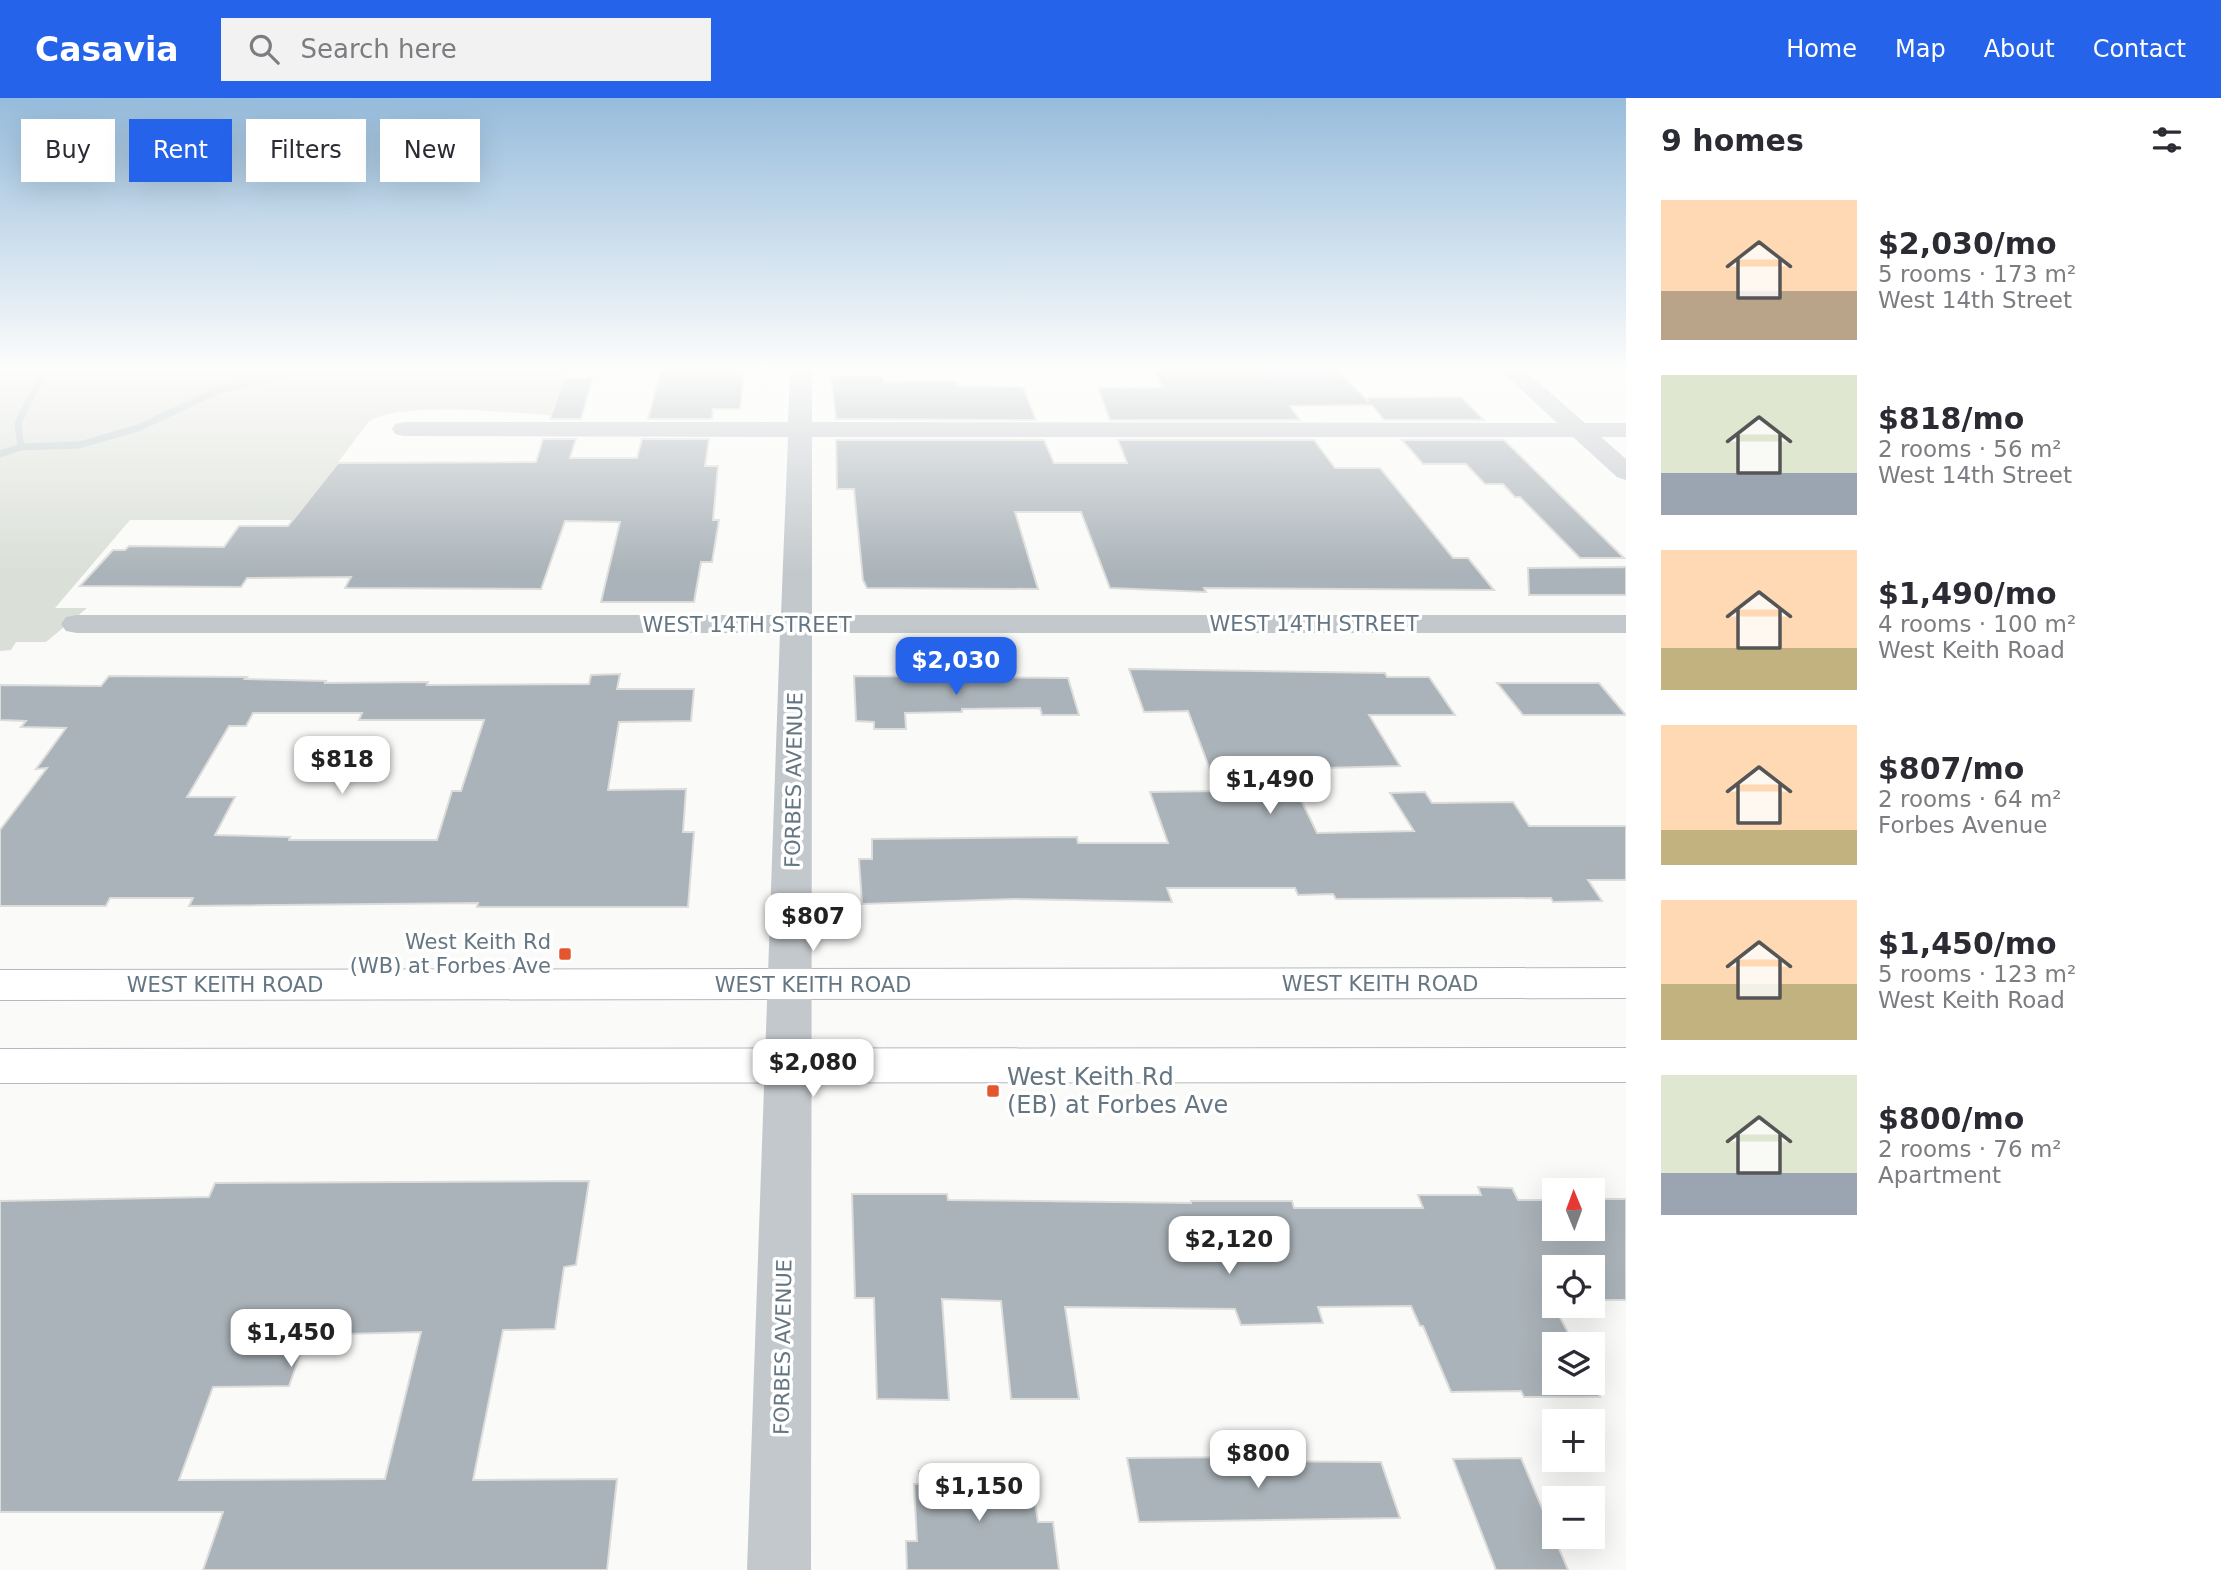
<!DOCTYPE html>
<meta charset="utf-8">
<style>
body{margin:0;font-family:"DejaVu Sans",sans-serif;background:#f2f2f3;color:#2b2b33;height:100vh;display:flex;flex-direction:column;font-size:26px;white-space:nowrap}
*{box-sizing:border-box;margin:0}
p{font-size:23px;color:#7c7c81}
.icon{flex:none;width:38px;height:38px;fill:none;stroke:currentColor;stroke-width:2;stroke-linecap:round;stroke-linejoin:round}
.map{position:relative;flex:1;overflow:hidden}
.details{display:flex;flex-direction:column;background:#fff;width:595px}
.details>*{flex:none}
.hud{position:absolute;left:21px;top:21px;width:665px;height:63px;display:flex;gap:14px}
.needle{width:46px;rotate:359deg}
.tools{position:absolute;left:1542px;top:1080px;display:grid;gap:14px}
.tools a{display:grid;place-items:center;width:63px;height:63px;border-radius:0px;background:#fff;box-shadow:0 7px 28px #0002;font-size:35px}
.price{position:absolute;translate:-50% -60px;padding:0 16px;border-radius:14px;background:#fff;color:#222;font-size:23px;line-height:46px;filter:drop-shadow(0 2px 4px #0008)}
.price::after{content:'';position:absolute;left:50%;top:42px;width:21px;height:16px;margin-left:-10px;background:inherit;clip-path:polygon(0 0,100% 0,50% 100%)}
.price.on{background:#2563eb;color:#fff}
ul{padding:0;list-style:none}
li{display:flex;align-items:center;gap:21px;height:175px;padding:0 35px}
li span{display:grid;place-items:center;flex:none;width:196px;height:140px;border-radius:0px;color:#555}
li>.icon{margin-inline-start:auto}
span .icon{width:84px;height:84px;fill:#fffc;stroke-width:1}
li b{font-size:30px}
h2{display:flex;justify-content:space-between;align-items:center;height:84px;padding:0 35px;font-size:30px}
.pill{padding:0 24px;border-radius:0px;background:#fff;box-shadow:0 7px 28px #0002;font-size:24px;line-height:63px}
.pill.on{background:#2563eb;color:#fff}
header{display:flex;align-items:center;gap:42px;box-sizing:border-box;height:98px;padding:0 35px;background:#2563eb;color:#fff}
header strong{font-size:33px}
nav{display:flex;gap:38px;margin-inline-start:auto;font-size:24px}
.search{width:490px;height:63px;background:#f2f2f3;display:flex;align-items:center;gap:18px;box-sizing:border-box;padding:0 24px;border-radius:0px;color:#7c7c81;font-size:26px}
main{display:flex;flex:1;min-height:0}
.map>svg:first-child{display:block}
.green{fill:#dadfd7}
.lines{fill:none;stroke-linecap:round;stroke-linejoin:round}
.stream{stroke:#bbc7cb;stroke-width:7}
.building{fill:#aab3b9;stroke:#dcdcda;stroke-width:2;fill-rule:evenodd}
.secondary-casing{stroke:#b3babf;stroke-width:2}
.minor{fill:#c3c8cc;fill-rule:evenodd}
.secondary{fill:#fff;fill-rule:evenodd}
.poi-dot{fill:#e4572e;stroke:#fff;stroke-width:2.5}
.labels{text-anchor:middle;stroke-width:7;stroke-linejoin:round;paint-order:stroke}
.street-label{font-size:21px;fill:#657683;stroke:#fff}
.poi-label{font-size:21px;fill:#657683;stroke:#fff;text-anchor:end}
.near-poi-label{font-size:24px;fill:#657683;stroke:#fff;text-anchor:start}
</style>
<header>
<strong>Casavia</strong>
<div class="search"><svg class="icon" aria-label="search" viewBox="0 0 24 24"><circle cx="10" cy="10" r="6"/><path d="M15 15l6 6"/></svg>Search here</div>
<nav><a>Home</a><a>Map</a><a>About</a><a>Contact</a></nav>
</header>
<main>
<div class="map">
<svg width="1626" height="1472" viewBox="0 0 1626 1472">
<rect width="100%" height="100%" fill="#fafaf8"/>
<path class="green" d="M0 269H569L551 317C506 315 406 303 369 323L295 422H130L55 510H87L46 544H16L11 552 0 553Z"/>
<g class="lines">
<path class="stream" d="M21 349 18 325 46 269
M0 356 21 349 79 347 138 330 219 292 320 269"/>
</g>
<path class="building" d="M662 269H745L740 311H713L712 321H648Z
M1335 270 1369 304 1365 300 1461 299 1484 322H1384L1372 307 1290 308 1300 322H1110L1098 290 1163 289 1153 271Z
M831 278H883L884 284 956 283 958 288 1023 289 1036 322 836 321Z
M564 280H593L581 321H550Z
M543 341H576L570 360H637L642 341H709L705 368H718L713 422H719L712 464H701L694 504H601L620 424 565 423 541 491 345 490 351 479 247 480 241 489 80 488 113 452H125L129 448 224 449 239 428H288L338 365 536 364Z
M836 342H1044L1054 365H1127L1118 342H1314L1335 370H1380L1453 460H1468L1494 492 1204 490 1206 494 1110 490 1081 414H1015L1038 491 867 490 863 482 854 391H837Z
M1402 342H1504L1624 460H1580L1520 399H1515L1503 386H1485L1466 366H1423Z
M1626 469V497H1529L1528 470Z
M1129 571 1385 575 1387 579H1429L1455 617H1369L1400 668 1286 671 1317 735 1414 733 1390 695 1425 694 1432 705 1513 704 1529 728H1626V782H1588L1602 803 1553 804 1551 800 1336 801 1333 796 1298 797 1295 790H1167L1172 804 1013 801 862 806 859 761H872V741L1077 739 1078 745H1168L1150 694 1218 693 1188 613 1144 614Z
M620 576 617 591H694L691 623 619 624 608 692 686 691 683 734H694L688 809H477L478 805 189 808 193 800H110L106 808H0V732L47 670 36 671 66 630 21 629 26 623 0 622V587L101 588 109 578 247 579 245 581 326 583 325 585 428 584 427 587 589 586 591 577ZM253 615H362L359 622H484L461 693H452L437 742H289L290 739 215 737 235 699H187L229 628H246Z
M854 578 1068 580 1079 617H1042L1040 610 962 611V614L905 615 906 631H874V624L856 623Z
M1497 585H1599L1626 617H1523Z
M589 1083 576 1167 564 1169 555 1231 503 1232 473 1382 617 1381 607 1472H203L223 1414H0V1103L209 1099 215 1085ZM421 1234 385 1381 179 1382 213 1289 289 1288 307 1237Z
M1478 1089 1512 1090 1518 1102H1554V1130H1592V1101H1626V1202H1592V1169H1554V1208L1574 1246H1554V1284H1592L1600 1299H1524L1521 1293 1451 1294 1423 1228H1420L1411 1208 1318 1209 1323 1225 1241 1227 1235 1211 1065 1209 1079 1301H1011L1001 1203 942 1201 949 1302 877 1301 874 1200H855L852 1096H947L948 1102 1191 1105V1103H1292L1294 1110H1423L1418 1097H1481Z
M1243 1359 1244 1363 1381 1364 1400 1420 1139 1424 1127 1360Z
M1521 1360 1568 1472H1496L1453 1361Z
M1030 1372 1038 1424H1053L1059 1472H907L906 1443H917L914 1386H920L919 1373Z"/>
<g class="lines">
<defs>
<path id="secondary" d="M1626 870V900L0 902V872Z
M1626 950V984L0 985V951Z"/>
</defs>
<use href="#secondary" class="secondary-casing"/>
<path class="minor" d="M790 269H812V324L1557 325 1497 269H1521L1585 325H1626V339H1601L1626 361V382L1617 379 1573 339H812V517H1626V535H812L811 1472H747L780 535H77L66 533 61 526 66 519 77 517H781L788 339 404 338 395 336 392 331 395 326 404 324H788Z"/>
<use href="#secondary" class="secondary"/>
</g>
<linearGradient id="sky" x2="0" y2="1"><stop stop-color="#96bcdc"/><stop offset="0.57" stop-color="#fdfdfc"/><stop offset="1" stop-color="#fdfdfc" stop-opacity="0"/></linearGradient>
<rect width="1626" height="475" fill="url(#sky)"/>
<g class="poi-dot">
<rect x="558" y="849" width="14" height="14" rx="3.5"/>
<rect x="986" y="986" width="14" height="14" rx="3.5"/>
</g>
<g class="labels">
<g class="street-label">
<text x="1314" y="533">WEST 14TH STREET</text>
<text x="747" y="534">WEST 14TH STREET</text>
<text transform="translate(794 682) rotate(-89)" y="7">FORBES AVENUE</text>
<text x="1380" y="893">WEST KEITH ROAD</text>
<text x="225" y="894">WEST KEITH ROAD</text>
<text x="813" y="894">WEST KEITH ROAD</text>
<text transform="translate(783 1249) rotate(-89)" y="7">FORBES AVENUE</text>
</g>
<g class="poi-label">
<text x="551" y="851">West Keith Rd<tspan x="551" dy="24">(WB) at Forbes Ave</tspan></text>
</g>
<g class="near-poi-label">
<text x="1007" y="987">West Keith Rd<tspan x="1007" dy="28">(EB) at Forbes Ave</tspan></text>
</g>
</g>
</svg>
<div class="tools">
<a><svg class="needle" viewBox="-14 -14 28 28"><path d="M0-13l5 13h-10z" fill="#e53935"/><path d="M0 13l5-13h-10z" fill="#7c7c81"/></svg></a>
<a><svg class="icon" aria-label="locate" viewBox="0 0 24 24"><circle cx="12" cy="12" r="6"/><path d="M12 2v4M12 18v4M2 12h4M18 12h4"/></svg></a>
<a><svg class="icon" aria-label="layers" viewBox="0 0 24 24"><path d="M12 4l9 5-9 5-9-5zM3 14l9 5 9-5"/></svg></a>
<a>+</a>
<a>−</a>
</div>
<b class="price on" style="left:956px;top:599px">$2,030</b>
<b class="price" style="left:342px;top:698px">$818</b>
<b class="price" style="left:1270px;top:718px">$1,490</b>
<b class="price" style="left:813px;top:855px">$807</b>
<b class="price" style="left:813px;top:1001px">$2,080</b>
<b class="price" style="left:1229px;top:1178px">$2,120</b>
<b class="price" style="left:291px;top:1271px">$1,450</b>
<b class="price" style="left:1258px;top:1392px">$800</b>
<b class="price" style="left:979px;top:1425px">$1,150</b>
<div class="hud">
<a class="pill">Buy</a>
<a class="pill on">Rent</a>
<a class="pill">Filters</a>
<a class="pill">New</a>
</div>
</div>
<section class="details">
<h2>9 homes<svg class="icon" aria-label="filters" viewBox="0 0 24 24"><path d="M4 7h16M4 17h16"/><circle cx="9" cy="7" r="2"/><circle cx="15" cy="17" r="2"/></svg></h2>
<ul>
<li><span style="background:linear-gradient(#ffd9b3 65%,#b9a48a 0)"><svg class="icon" aria-label="home" viewBox="0 0 24 24"><path d="M3 11l9-7 9 7M6 9v11h12V9"/></svg></span><div><b>$2,030/mo</b><p>5 rooms · 173 m²</p><p>West 14th Street</p></div></li>
<li><span style="background:linear-gradient(#dfe7d0 70%,#9aa5b1 0)"><svg class="icon" aria-label="home" viewBox="0 0 24 24"><path d="M3 11l9-7 9 7M6 9v11h12V9"/></svg></span><div><b>$818/mo</b><p>2 rooms · 56 m²</p><p>West 14th Street</p></div></li>
<li><span style="background:linear-gradient(#ffd9b3 70%,#c2b280 0)"><svg class="icon" aria-label="home" viewBox="0 0 24 24"><path d="M3 11l9-7 9 7M6 9v11h12V9"/></svg></span><div><b>$1,490/mo</b><p>4 rooms · 100 m²</p><p>West Keith Road</p></div></li>
<li><span style="background:linear-gradient(#ffd9b3 75%,#c2b280 0)"><svg class="icon" aria-label="home" viewBox="0 0 24 24"><path d="M3 11l9-7 9 7M6 9v11h12V9"/></svg></span><div><b>$807/mo</b><p>2 rooms · 64 m²</p><p>Forbes Avenue</p></div></li>
<li><span style="background:linear-gradient(#ffd9b3 60%,#c2b280 0)"><svg class="icon" aria-label="home" viewBox="0 0 24 24"><path d="M3 11l9-7 9 7M6 9v11h12V9"/></svg></span><div><b>$1,450/mo</b><p>5 rooms · 123 m²</p><p>West Keith Road</p></div></li>
<li><span style="background:linear-gradient(#dfe7d0 70%,#9aa5b1 0)"><svg class="icon" aria-label="home" viewBox="0 0 24 24"><path d="M3 11l9-7 9 7M6 9v11h12V9"/></svg></span><div><b>$800/mo</b><p>2 rooms · 76 m²</p><p>Apartment</p></div></li>
</ul>
</section>
</main>
